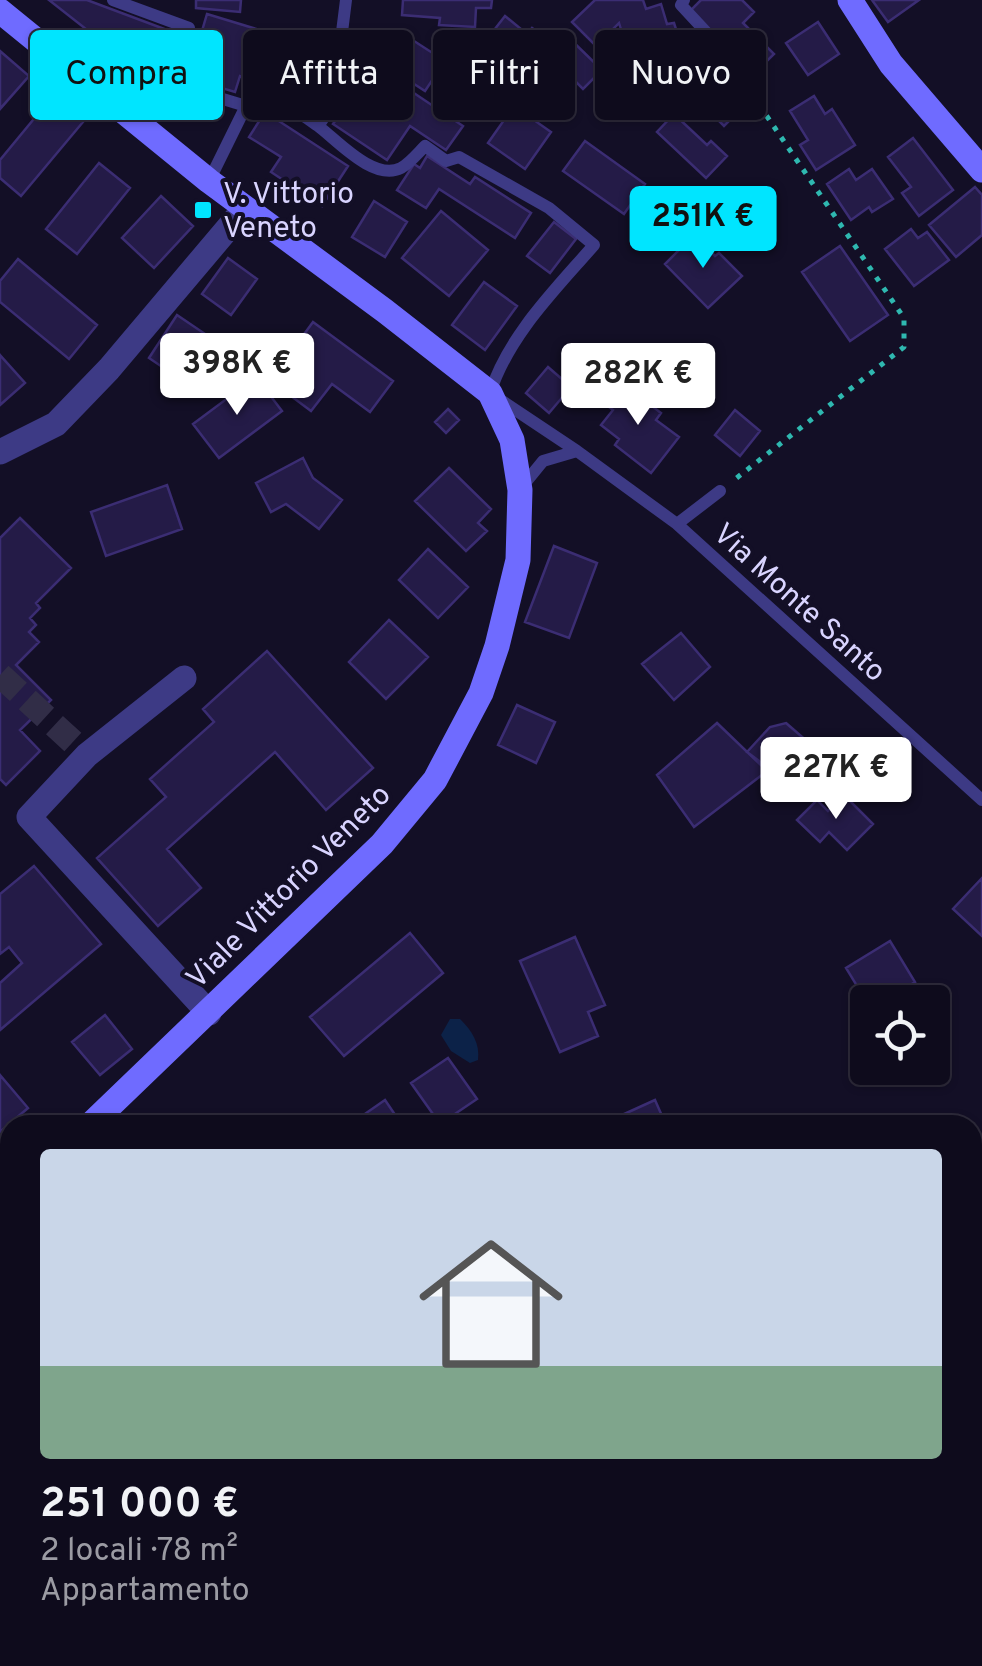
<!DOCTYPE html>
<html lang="it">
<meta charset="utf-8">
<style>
body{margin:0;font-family:Overpass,sans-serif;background:#1c1929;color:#f1f3f6;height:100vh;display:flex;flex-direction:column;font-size:38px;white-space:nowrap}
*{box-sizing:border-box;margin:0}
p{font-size:32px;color:#9b9ba3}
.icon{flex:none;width:55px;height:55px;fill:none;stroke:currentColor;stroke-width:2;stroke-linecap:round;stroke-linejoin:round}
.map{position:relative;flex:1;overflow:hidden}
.side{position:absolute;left:0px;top:1115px;width:982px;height:552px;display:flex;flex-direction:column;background:#0e0b1c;border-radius:30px 30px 0 0;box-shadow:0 2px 8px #0004,0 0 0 2px #2e2b3b}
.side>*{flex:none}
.banner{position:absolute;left:30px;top:30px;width:922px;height:90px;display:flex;gap:20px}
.fabs{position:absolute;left:850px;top:985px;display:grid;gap:20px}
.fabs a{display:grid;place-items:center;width:100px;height:100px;border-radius:10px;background:#0e0b1c;box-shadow:0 2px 8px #0004,0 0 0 2px #2e2b3b;font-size:50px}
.price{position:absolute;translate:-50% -85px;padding:0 22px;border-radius:10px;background:#fff;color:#222;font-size:32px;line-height:65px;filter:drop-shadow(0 2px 5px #0008)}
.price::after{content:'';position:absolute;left:50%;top:60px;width:30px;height:22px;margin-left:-15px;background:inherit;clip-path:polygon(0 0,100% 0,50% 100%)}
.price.current{background:#00e5ff;color:#111}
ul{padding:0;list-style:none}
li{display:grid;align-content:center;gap:20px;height:530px;padding:0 40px}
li+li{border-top:2px solid #2e2b3b}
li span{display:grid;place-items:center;height:310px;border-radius:10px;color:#555}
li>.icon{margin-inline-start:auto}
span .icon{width:180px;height:180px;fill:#fffc;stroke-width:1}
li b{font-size:42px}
.chip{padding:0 35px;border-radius:10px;background:#0e0b1c;box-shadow:0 2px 8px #0004,0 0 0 2px #2e2b3b;font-size:35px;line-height:90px}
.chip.current{background:#00e5ff;color:#111}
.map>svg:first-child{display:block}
.water{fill:#0c2248}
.building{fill:#241b47;stroke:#3b2d73;stroke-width:2.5}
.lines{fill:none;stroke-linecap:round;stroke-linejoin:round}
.street-tunnel{stroke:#312d47;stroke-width:25;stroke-dasharray:25 12;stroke-linecap:butt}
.path{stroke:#2fb8b0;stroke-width:5;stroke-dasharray:5 8;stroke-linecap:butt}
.lane{stroke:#3d3a85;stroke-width:12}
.street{stroke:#3d3a85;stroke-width:25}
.secondary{stroke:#6f6bff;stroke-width:25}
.poi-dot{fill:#00e5ff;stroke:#130f26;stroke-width:4}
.labels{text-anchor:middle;stroke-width:8;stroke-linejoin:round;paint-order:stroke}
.poi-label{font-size:30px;fill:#d9d4ff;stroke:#130f26;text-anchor:start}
.street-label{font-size:30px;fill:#d9d4ff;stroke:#130f26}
</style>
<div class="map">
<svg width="982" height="1666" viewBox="0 0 982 1666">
<rect width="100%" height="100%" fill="#130f26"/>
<path class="water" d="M450 1019H460C472 1031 480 1043 478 1060L470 1063 451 1051 441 1035Z"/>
<path class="building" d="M49 0H87L175 33 165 51 184 64 166 92Z
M196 0H241L240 12 196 8Z
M403 0H492L491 8H476L475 27 439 25 440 18 402 15Z
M595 0H643L646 9 661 4 667 24 674 23 682 48 666 52 669 63 635 74 619 23 596 46 572 22Z
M701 0H742L754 12 743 23 774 54 725 102 736 114 724 126 697 99 737 59 690 11Z
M872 0H919L888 22Z
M207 14 283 37 268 85 240 76 235 92 188 78Z
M505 16 527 34 532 28 546 38 519 71 484 43Z
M818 22 839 54 808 75 786 43Z
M397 30 445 61 425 91 377 60Z
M565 34 602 70 583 89 546 52Z
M0 51 29 76 0 109Z
M306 51 335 71 314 100 286 81Z
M390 77 463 126 446 150 410 126 387 160 333 124 358 88 375 99Z
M814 96 825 114 832 109 855 145 816 170 800 145 808 140 790 111Z
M52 97 83 122 21 196 0 178V160Z
M514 106 551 132 525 169 488 143Z
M265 112 348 166 322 206 271 172 281 157 249 137Z
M674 114 707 145 711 141 727 156 706 178 657 132Z
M913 138 953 190 919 216 902 193 911 187 888 157Z
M585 141 645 184 624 214 563 171Z
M427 156 470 184 475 177 531 213 515 238 439 189 426 208 397 190 414 164 420 168Z
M99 163 130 188 77 254 46 229Z
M849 169 856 180 872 169 893 199 872 212 869 207 851 220 827 184Z
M975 187 982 195V235L956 257 929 225Z
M161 196 193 226 154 268 122 238Z
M374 201 407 222 385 257 352 237Z
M441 211 488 250 449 296 402 258Z
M554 222 576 239 550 273 527 256Z
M911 229 918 238 927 232 949 260 914 286 885 249Z
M694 235 715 256 719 253 742 276 708 308 665 264Z
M840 246 888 315 850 341 802 272Z
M228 258 257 279 231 315 202 294Z
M18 259 97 325 69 359 0 302V281Z
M484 282 517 306 485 350 452 325Z
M177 315 211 338 183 381 149 358Z
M313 322 393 381 370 412 332 384 311 411 283 390 304 361 291 352Z
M0 355 25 383 0 405Z
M548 367 571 387 549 413 526 393Z
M256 377 282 411 219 458 193 424Z
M622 383 661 413 656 420 679 437 651 473 615 445 619 439 601 425 613 410 605 404Z
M448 409 459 420 446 433 435 422Z
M735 410 760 431 740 456 715 435Z
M303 458 313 478 342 500 319 529 286 504 271 512 256 483Z
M449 468 491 509 478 523 487 531 466 551 415 501Z
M167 485 182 529 106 556 91 512Z
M20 518 71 568 36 603 40 608 30 618 36 625 29 632 39 642 16 665 51 700 20 730 40 751 6 785 0 779V538Z
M554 546 597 563 569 638 525 622Z
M428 549 468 587 438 618 399 580Z
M389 620 428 657 386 699 349 662Z
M681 633 710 667 674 700 642 664Z
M267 651 373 768 326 810 275 752 167 849 201 888 158 926 97 858 166 797 150 779 214 722 203 709Z
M517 705 555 722 536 763 498 745Z
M717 723 767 771 694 827 657 775Z
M786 723 816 749 792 785 747 752 770 727Z
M844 795 873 824 847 850 829 832 820 842 797 820 817 800 828 811Z
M34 866 101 944 0 1030V983L22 963 9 947 0 954V894Z
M982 878V936L953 909Z
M410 933 443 973 344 1056 310 1017Z
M575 937 605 1005 588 1012 598 1036 560 1052 520 961Z
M890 941 915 982 882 1002 868 1004 846 968Z
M105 1015 132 1049 100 1075 72 1042Z
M932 1019 950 1048 932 1059Z
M448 1058 477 1099 440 1124 411 1083Z
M0 1075 28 1108 0 1132Z
M385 1100 402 1125H349Z
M655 1100 666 1125H600Z
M977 1137 982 1144V1185L979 1187 982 1204 972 1211V1140Z
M0 1232 10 1234 7 1283H10V1338L0 1337Z
M10 1371V1457L0 1458V1372Z
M349 1658H392L390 1666H342Z
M860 1658H904L901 1666H864L858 1665Z"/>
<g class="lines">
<path class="street-tunnel" d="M0 675 87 755"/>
<path class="path" d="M730 62 904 318V347L734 480"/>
<path class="lane" d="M113 0 189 28 178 53 192 58 186 74 193 90 246 106
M684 0 681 5 720 47
M318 126C337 140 374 182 401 168 410 163 418 153 425 146L446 161 459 157 549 208 594 245C554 291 509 335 490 393L577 451 543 461 521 488
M209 181 246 106C277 94 293 108 318 126L364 60 341 40 346 0
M577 451 677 524 982 800
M677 524 720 491
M972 1293 982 1287
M754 1658 760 1666"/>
<path class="street" d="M0 452 56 424 109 369 245 208
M184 678 87 755 29 817 209 1013"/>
<path class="secondary" d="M850 0 891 64 982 170
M0 11 209 181 385 311 490 393 512 440 520 490 518 560 497 646 481 693 435 780 382 844 90 1125
M0 1201 10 1193"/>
</g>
<rect class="poi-dot" x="193" y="200" width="20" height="20" rx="5"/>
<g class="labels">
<g class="poi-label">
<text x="223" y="203">V. Vittorio<tspan x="223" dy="34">Veneto</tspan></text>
</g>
<g class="street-label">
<text transform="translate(800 602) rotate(42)" y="10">Via Monte Santo</text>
<text transform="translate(288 886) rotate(-45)" y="10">Viale Vittorio Veneto</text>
</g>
</g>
</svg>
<div class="fabs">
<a><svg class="icon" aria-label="locate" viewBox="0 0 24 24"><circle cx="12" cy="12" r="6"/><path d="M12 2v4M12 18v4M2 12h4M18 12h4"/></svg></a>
</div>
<b class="price current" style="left:703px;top:271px">251K €</b>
<b class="price" style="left:237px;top:418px">398K €</b>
<b class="price" style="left:638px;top:428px">282K €</b>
<b class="price" style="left:836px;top:822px">227K €</b>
<div class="banner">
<a class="chip current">Compra</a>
<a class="chip">Affitta</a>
<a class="chip">Filtri</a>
<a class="chip">Nuovo</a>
</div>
<section class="side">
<ul>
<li><span style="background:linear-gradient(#c9d6e8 70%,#7fa58c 0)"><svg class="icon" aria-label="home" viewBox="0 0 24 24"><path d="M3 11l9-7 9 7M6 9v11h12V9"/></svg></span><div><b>251 000 €</b><p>2 locali · 78 m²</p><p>Appartamento</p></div></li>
</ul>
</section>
</div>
